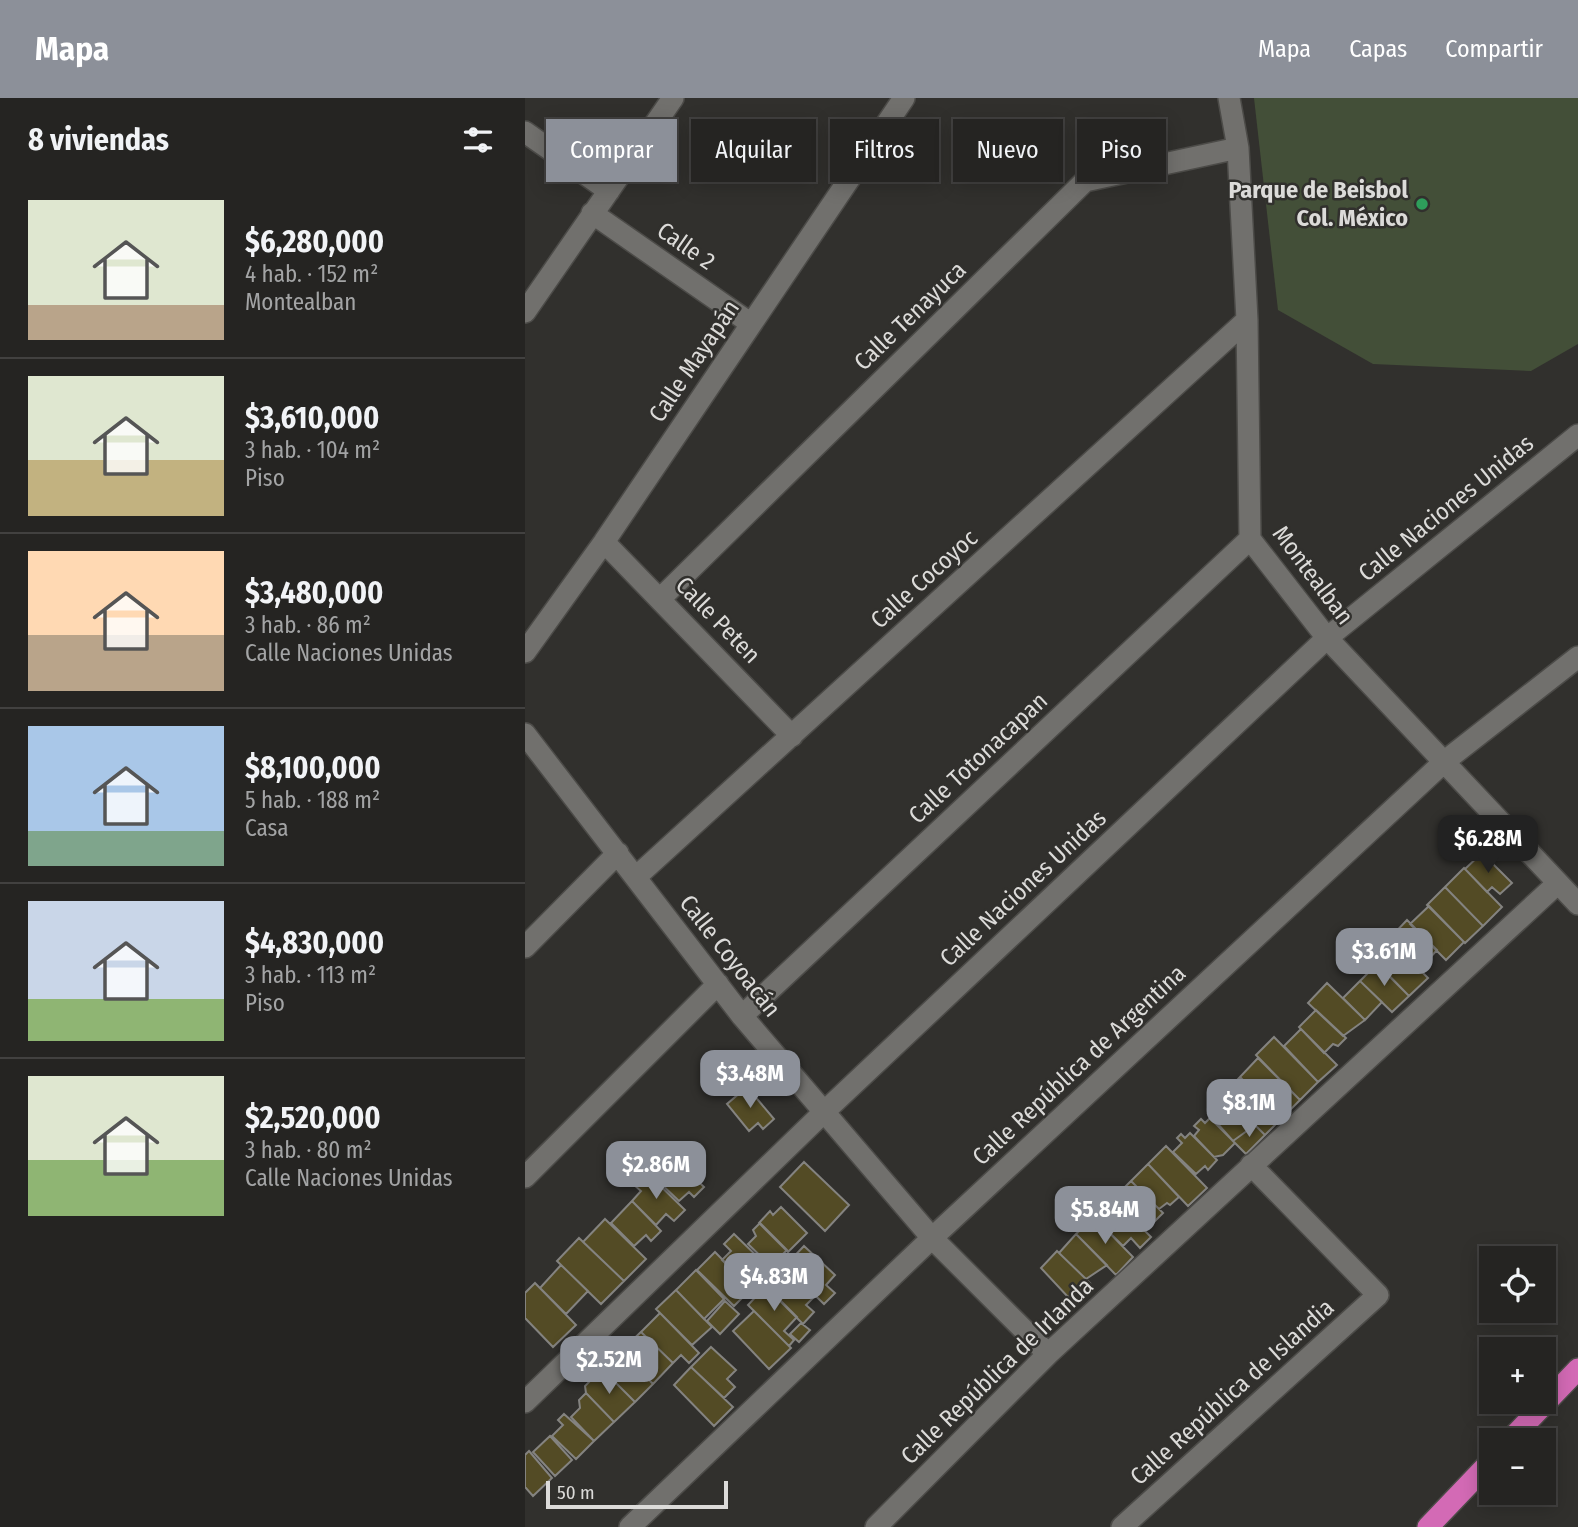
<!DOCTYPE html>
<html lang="es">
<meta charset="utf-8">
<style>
body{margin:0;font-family:"Fira Sans Condensed",sans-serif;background:#2d2c2a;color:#f1f3f6;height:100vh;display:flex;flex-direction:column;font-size:26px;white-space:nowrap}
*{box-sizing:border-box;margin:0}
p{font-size:23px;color:#a3a4a5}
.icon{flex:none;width:38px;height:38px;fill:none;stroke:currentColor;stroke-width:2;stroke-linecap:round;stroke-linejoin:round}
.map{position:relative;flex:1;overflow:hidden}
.sheet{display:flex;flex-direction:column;background:#252422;width:525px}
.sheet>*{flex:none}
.banner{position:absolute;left:21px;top:21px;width:665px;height:63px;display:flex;gap:14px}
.controls{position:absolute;left:954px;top:1148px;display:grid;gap:14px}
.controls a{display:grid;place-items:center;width:77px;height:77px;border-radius:0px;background:#252422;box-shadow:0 4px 18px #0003,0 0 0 2px #424140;font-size:35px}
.scale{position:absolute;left:21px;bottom:18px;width:182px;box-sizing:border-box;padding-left:7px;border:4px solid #dcdbd9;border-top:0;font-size:19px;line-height:24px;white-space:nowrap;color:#dcdbd9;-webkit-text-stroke:5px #31302d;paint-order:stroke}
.price{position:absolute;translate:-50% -60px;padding:0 16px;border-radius:14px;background:#8c9099;color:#fff;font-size:23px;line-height:46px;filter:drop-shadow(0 2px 4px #0008)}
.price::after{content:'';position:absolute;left:50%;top:42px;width:21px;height:16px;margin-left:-10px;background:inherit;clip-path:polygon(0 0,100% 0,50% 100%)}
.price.selected{background:#222;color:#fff}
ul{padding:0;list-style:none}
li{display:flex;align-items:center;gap:21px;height:175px;padding:0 28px}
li+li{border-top:2px solid #424140}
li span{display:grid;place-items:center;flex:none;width:196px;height:140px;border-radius:0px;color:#555}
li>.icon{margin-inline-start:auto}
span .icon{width:84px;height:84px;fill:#fffc;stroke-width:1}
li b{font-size:30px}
h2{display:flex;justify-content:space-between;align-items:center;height:84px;padding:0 28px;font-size:30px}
.tag{padding:0 24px;border-radius:0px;background:#252422;box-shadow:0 4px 18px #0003,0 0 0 2px #424140;font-size:24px;line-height:63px}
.tag.selected{background:#8c9099;color:#fff}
header{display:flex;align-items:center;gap:42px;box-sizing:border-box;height:98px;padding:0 35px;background:#8c9099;color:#fff}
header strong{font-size:33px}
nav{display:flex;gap:38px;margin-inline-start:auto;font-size:24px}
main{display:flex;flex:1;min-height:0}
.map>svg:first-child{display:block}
.green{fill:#434f38}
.building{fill:#534b25;stroke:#848380;stroke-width:2}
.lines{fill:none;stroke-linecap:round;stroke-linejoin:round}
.minor-casing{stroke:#4c4b48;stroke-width:24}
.highway-casing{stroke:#4c4b48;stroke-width:24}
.minor{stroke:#71706d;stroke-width:21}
.highway{stroke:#d36ab5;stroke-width:21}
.leisure-dot{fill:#2e9e5b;stroke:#31302d;stroke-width:2.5}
.labels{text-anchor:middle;stroke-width:5;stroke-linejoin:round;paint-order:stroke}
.poi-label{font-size:24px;font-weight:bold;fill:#dcdbd9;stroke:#31302d;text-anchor:end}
.street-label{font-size:24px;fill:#dcdbd9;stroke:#31302d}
</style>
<header>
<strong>Mapa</strong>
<nav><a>Mapa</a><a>Capas</a><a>Compartir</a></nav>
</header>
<main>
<section class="sheet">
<h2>8 viviendas<svg class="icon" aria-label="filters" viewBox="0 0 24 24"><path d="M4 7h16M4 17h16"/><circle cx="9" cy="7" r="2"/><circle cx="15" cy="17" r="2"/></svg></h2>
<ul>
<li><span style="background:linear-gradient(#dfe7d0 75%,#b9a48a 0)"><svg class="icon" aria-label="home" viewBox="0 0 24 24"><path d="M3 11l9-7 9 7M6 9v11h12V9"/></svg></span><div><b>$6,280,000</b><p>4 hab. · 152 m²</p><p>Montealban</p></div></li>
<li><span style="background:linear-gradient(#dfe7d0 60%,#c2b280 0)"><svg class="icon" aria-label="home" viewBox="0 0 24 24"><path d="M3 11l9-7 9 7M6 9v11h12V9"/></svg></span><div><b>$3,610,000</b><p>3 hab. · 104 m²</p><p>Piso</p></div></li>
<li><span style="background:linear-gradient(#ffd9b3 60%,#b9a48a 0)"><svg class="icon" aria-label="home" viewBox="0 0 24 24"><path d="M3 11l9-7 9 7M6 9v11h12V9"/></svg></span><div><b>$3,480,000</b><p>3 hab. · 86 m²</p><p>Calle Naciones Unidas</p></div></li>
<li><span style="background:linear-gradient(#a9c7e8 75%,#7fa58c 0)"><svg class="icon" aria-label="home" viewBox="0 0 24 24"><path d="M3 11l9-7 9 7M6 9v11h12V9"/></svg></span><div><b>$8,100,000</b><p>5 hab. · 188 m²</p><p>Casa</p></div></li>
<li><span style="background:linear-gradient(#c9d6e8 70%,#8fb573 0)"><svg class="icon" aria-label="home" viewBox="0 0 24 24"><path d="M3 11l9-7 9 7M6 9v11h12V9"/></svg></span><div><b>$4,830,000</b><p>3 hab. · 113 m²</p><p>Piso</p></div></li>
<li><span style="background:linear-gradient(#dfe7d0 60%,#8fb573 0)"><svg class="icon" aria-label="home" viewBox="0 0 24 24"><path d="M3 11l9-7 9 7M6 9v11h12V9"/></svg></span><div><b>$2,520,000</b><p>3 hab. · 80 m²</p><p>Calle Naciones Unidas</p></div></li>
</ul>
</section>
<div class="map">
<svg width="1053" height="1429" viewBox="0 0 1053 1429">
<rect width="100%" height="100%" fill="#31302d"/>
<path class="green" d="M729 0H1053V246L1006 273 848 266 753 212Z"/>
<path class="building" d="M957 755 987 785 975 796 967 789 962 794 940 771Z
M939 770 977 809 958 828 920 789Z
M920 789 958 828 940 845 902 807Z
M904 808 939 844 921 862 885 826Z
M882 822 912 852 903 862 899 858 890 866 864 841Z
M860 846 865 852 870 847 903 880 884 898 847 860Z
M852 866 884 898 867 914 835 883Z
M835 883 857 904 840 922 818 900Z
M802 885 840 922 818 938 783 905Z
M791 912 821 940 813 948 808 946 799 955 774 929Z
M776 931 812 967 793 984 759 948Z
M749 939 793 984 775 1002 731 957Z
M733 960 775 1002 756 1021 715 979Z
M715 979 756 1021 740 1037 699 996Z
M222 989 249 1021 238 1031 233 1025 224 1033 202 1006Z
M699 996 730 1027 708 1043 684 1016 686 1014 683 1011Z
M685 1020 710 1045 698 1057 689 1059 669 1038 674 1032 669 1028 676 1021 680 1025Z
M730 1027 740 1037 721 1056 708 1043Z
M665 1035 692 1062 683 1072 680 1068 671 1076 648 1054 657 1045 652 1040 656 1036 660 1040Z
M641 1048 682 1090 663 1108 623 1066Z
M150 1061 179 1089 169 1099 164 1094 154 1103 131 1081Z
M279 1064 324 1107 300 1133 255 1089Z
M623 1066 654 1099 645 1107 642 1105 634 1111 606 1083Z
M121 1074 160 1112 149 1123 141 1116 131 1127 107 1103 116 1093 109 1087Z
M606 1083 638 1115 628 1125 624 1121 616 1129 588 1101Z
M588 1101 626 1139 615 1150 606 1140 598 1148 569 1119Z
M107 1103 136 1133 126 1143 121 1137 109 1148 86 1125Z
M256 1109 282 1135 263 1154 234 1125 245 1113 248 1117Z
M569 1119 608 1159 591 1177 551 1136Z
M80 1121 121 1161 99 1183 58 1144Z
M235 1125 262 1152 246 1168 223 1146 231 1138 228 1132Z
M209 1136 244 1170 225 1190 197 1162 206 1153 199 1146Z
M551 1136 582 1167 561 1181 534 1155Z
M54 1140 99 1183 76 1206 32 1163Z
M279 1148 310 1177 301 1187 310 1195 299 1206 260 1168Z
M532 1153 565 1185 543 1199 516 1170Z
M190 1154 226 1191 209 1208 172 1172Z
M36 1167 63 1193 41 1216 15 1190Z
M171 1172 199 1201 179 1221 151 1192Z
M261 1172 289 1199 281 1207 289 1214 278 1226 243 1191Z
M10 1185 51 1227 28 1249 0 1220V1195Z
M241 1188 272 1219 259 1233 269 1242 264 1248 223 1207Z
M151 1192 187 1229 167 1247 131 1211Z
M200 1203 214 1216 195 1236 182 1223Z
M229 1213 266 1250 244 1271 208 1233Z
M135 1215 174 1255 164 1265 156 1257 148 1265 116 1234Z
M276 1225 285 1232 274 1244 265 1236Z
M116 1234 148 1265 128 1286 96 1253Z
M186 1249 211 1272 202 1281 210 1289 199 1300 166 1269Z
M96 1253 128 1286 110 1304 77 1271Z
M166 1269 208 1309 189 1328 149 1287Z
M77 1271 110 1304 89 1324 61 1295 60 1288Z
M61 1295 89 1324 69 1343 46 1319 55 1310 54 1302Z
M39 1316 69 1343 51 1361 27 1338 38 1327 33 1322Z
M25 1338 47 1362 30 1378 8 1354Z
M4 1353 27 1380 8 1398 0 1389V1357Z"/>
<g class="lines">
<defs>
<path id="minor" d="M704 0 713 50 722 222 725 441 802 540 1053 806
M0 34 84 93
M67 115 225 225
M0 214 148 0
M79 444 267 638
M136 500 560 83 713 50
M0 554 79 444 379 0
M0 636 217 918 407 1140 523 1256
M111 779 722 222
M0 849 93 755
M217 918 725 441
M0 1079 193 886
M0 1304 299 1014 802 540 1053 337
M105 1429 407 1140 920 663 1053 559
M351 1429 523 1256 1033 785
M597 1429 853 1197 726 1067"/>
<path id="highway" d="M985 1342 1053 1271
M903 1429 966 1363"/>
</defs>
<use href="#minor" class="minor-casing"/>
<use href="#highway" class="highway-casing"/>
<use href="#minor" class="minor"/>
<use href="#highway" class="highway"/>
</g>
<circle class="leisure-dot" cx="897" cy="106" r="7"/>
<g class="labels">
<g class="poi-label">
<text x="883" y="100">Parque de Beisbol<tspan x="883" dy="28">Col. México</tspan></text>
</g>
<g class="street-label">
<text transform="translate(161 148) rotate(35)" y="8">Calle 2</text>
<text transform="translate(385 218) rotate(-44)" y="8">Calle Tenayuca</text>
<text transform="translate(169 263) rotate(-56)" y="8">Calle Mayapán</text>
<text transform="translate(921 410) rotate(-39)" y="8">Calle Naciones Unidas</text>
<text transform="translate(788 477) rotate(53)" y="8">Montealban</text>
<text transform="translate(399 481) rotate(-42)" y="8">Calle Cocoyoc</text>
<text transform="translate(193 522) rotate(46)" y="8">Calle Peten</text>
<text transform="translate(453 660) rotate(-43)" y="8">Calle Totonacapan</text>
<text transform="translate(498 790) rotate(-43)" y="8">Calle Naciones Unidas</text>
<text transform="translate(205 858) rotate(52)" y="8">Calle Coyoacán</text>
<text transform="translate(554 967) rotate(-43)" y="8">Calle República de Argentina</text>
<text transform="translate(472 1273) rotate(-44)" y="8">Calle República de Irlanda</text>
<text transform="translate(707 1294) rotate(-42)" y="8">Calle República de Islandia</text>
</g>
</g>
</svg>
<div class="controls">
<a><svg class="icon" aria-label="locate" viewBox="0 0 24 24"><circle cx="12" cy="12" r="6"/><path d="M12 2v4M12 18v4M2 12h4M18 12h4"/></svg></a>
<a>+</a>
<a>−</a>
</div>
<div class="scale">50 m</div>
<b class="price selected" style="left:963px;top:777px">$6.28M</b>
<b class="price" style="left:859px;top:890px">$3.61M</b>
<b class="price" style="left:225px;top:1012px">$3.48M</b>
<b class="price" style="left:724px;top:1041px">$8.1M</b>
<b class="price" style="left:131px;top:1103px">$2.86M</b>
<b class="price" style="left:580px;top:1148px">$5.84M</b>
<b class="price" style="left:249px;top:1215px">$4.83M</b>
<b class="price" style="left:84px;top:1298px">$2.52M</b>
<div class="banner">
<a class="tag selected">Comprar</a>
<a class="tag">Alquilar</a>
<a class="tag">Filtros</a>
<a class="tag">Nuevo</a>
<a class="tag">Piso</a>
</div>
</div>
</main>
